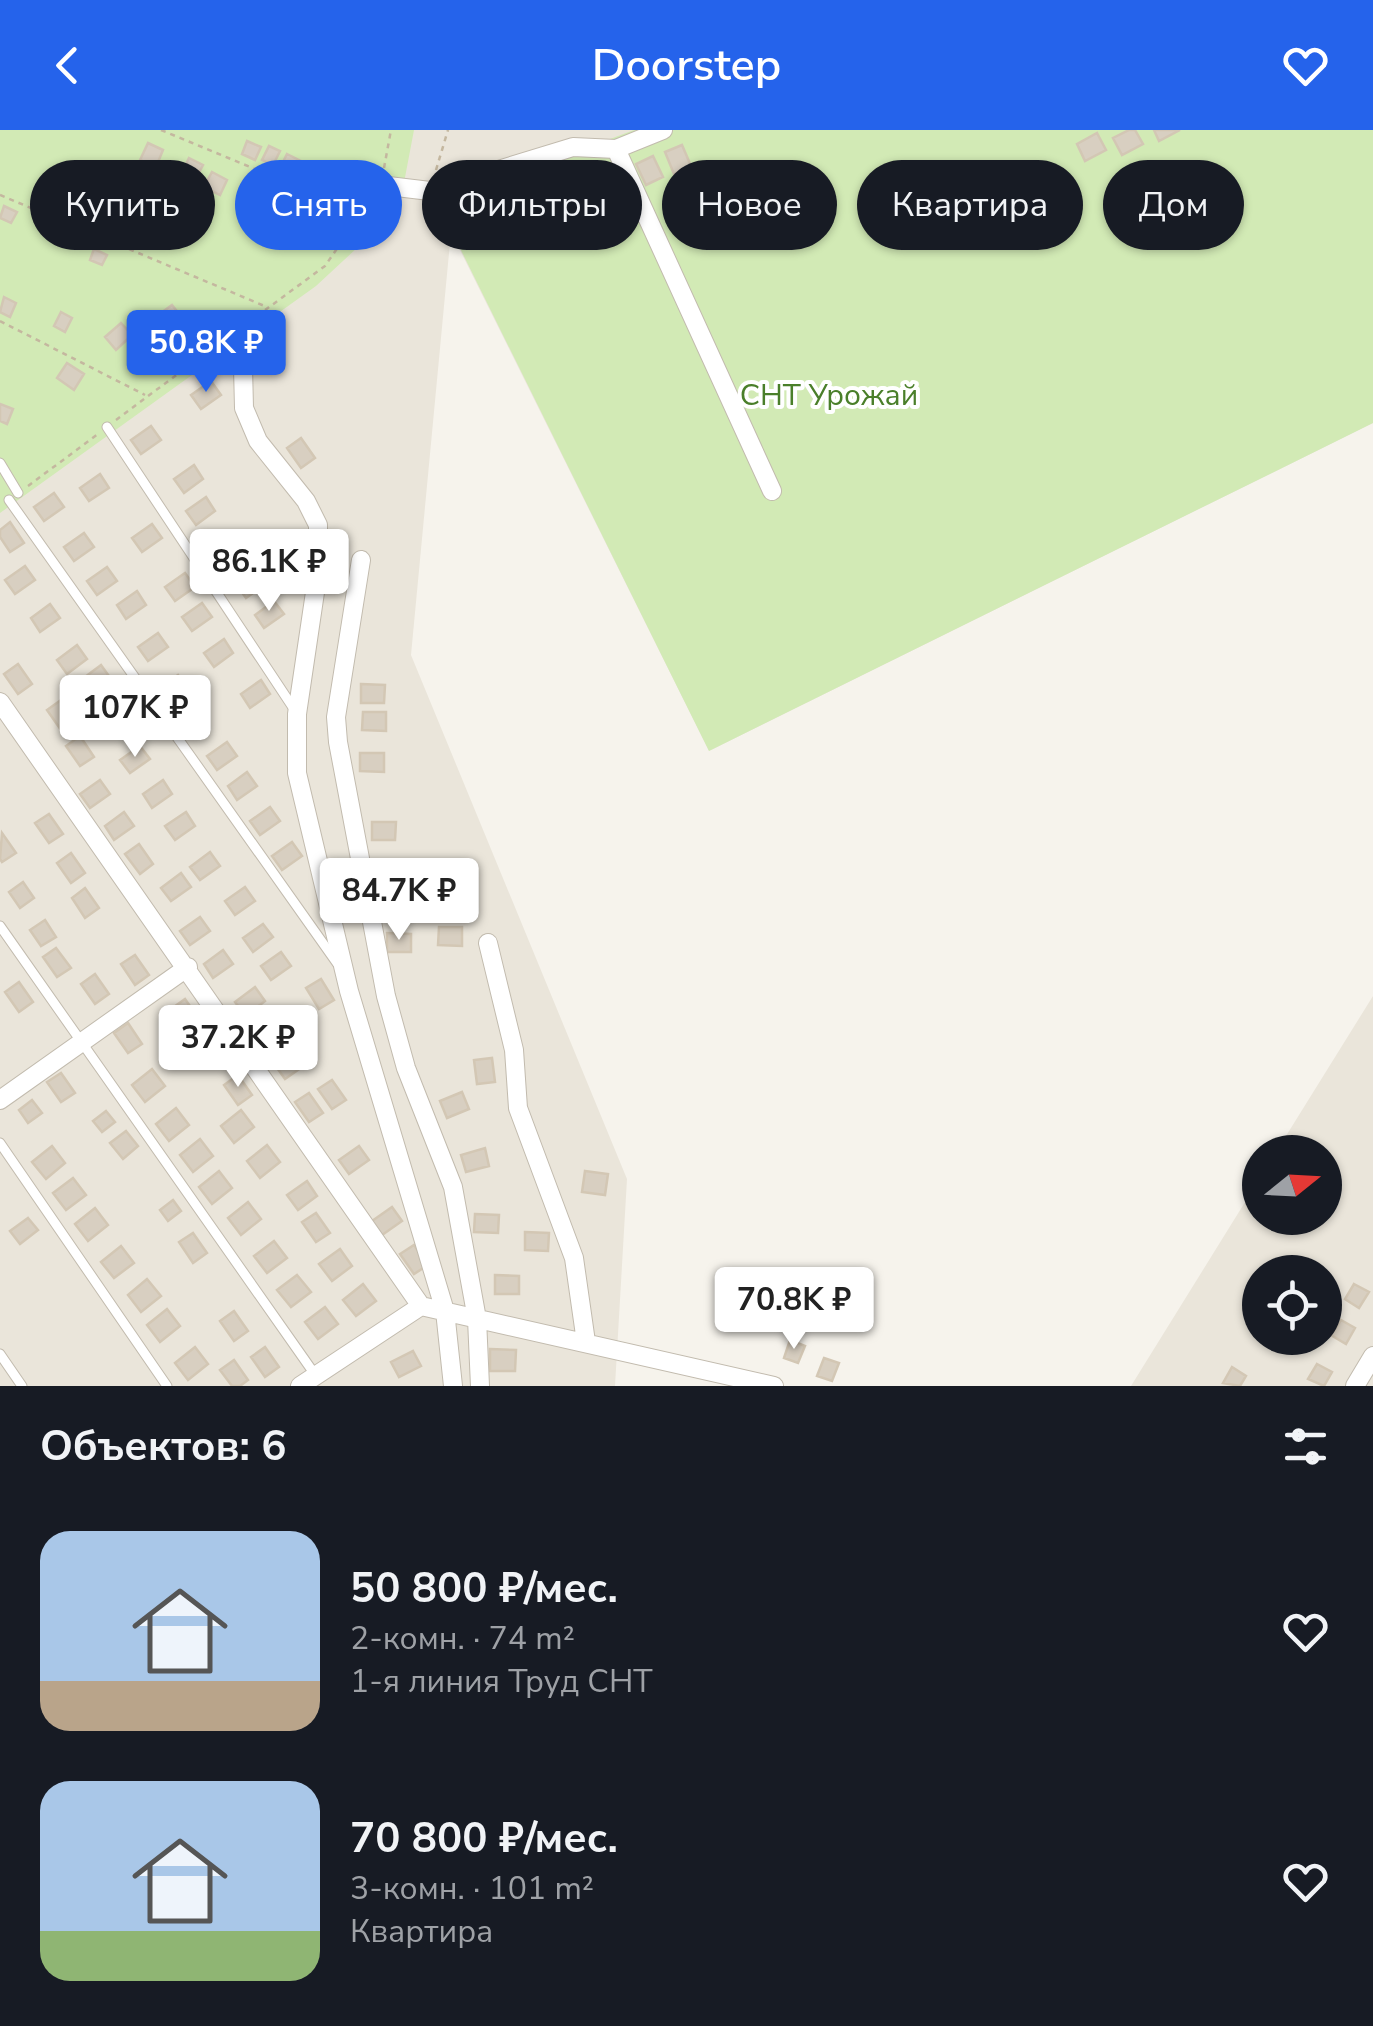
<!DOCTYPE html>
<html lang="ru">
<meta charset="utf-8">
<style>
body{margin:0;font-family:"Nunito Sans",sans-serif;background:#20242c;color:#f1f3f6;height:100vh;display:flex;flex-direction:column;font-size:38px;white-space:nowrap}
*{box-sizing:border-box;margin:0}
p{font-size:32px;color:#9ea1a6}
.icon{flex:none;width:55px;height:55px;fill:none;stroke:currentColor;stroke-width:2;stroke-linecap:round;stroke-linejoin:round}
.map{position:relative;height:1256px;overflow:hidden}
.details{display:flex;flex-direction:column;background:#171b24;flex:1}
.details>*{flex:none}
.banner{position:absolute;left:30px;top:30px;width:1315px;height:90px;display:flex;gap:20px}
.needle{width:65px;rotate:72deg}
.fabs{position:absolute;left:1242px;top:1005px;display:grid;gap:20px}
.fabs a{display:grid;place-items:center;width:100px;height:100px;border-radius:50%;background:#171b24;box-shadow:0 2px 8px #0004;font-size:50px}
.price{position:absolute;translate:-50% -85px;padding:0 22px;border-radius:10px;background:#fff;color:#222;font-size:32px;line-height:65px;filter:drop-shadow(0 2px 5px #0008)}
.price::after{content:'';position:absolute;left:50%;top:60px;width:30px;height:22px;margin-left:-15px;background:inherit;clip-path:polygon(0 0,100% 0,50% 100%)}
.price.on{background:#2563eb;color:#fff}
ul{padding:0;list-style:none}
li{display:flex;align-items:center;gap:30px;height:250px;padding:0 40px}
li span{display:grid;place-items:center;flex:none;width:280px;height:200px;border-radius:30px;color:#555}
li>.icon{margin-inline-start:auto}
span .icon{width:120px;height:120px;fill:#fffc;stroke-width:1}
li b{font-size:42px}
h2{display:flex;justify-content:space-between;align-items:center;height:120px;padding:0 40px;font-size:42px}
.pill{padding:0 35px;border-radius:45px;background:#171b24;box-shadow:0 2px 8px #0004;font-size:35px;line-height:90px}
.pill.on{background:#2563eb;color:#fff}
header{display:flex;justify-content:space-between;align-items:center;height:130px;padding:0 40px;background:#2563eb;color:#fff;font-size:45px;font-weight:600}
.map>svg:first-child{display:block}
.residential{fill:#eae5da;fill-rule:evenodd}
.green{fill:#d2eab5}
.building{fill:#d8cfc1;stroke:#d3c7b4;stroke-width:2.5}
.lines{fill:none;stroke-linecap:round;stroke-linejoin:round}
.lane-casing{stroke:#c2bbae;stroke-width:11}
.street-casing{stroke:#c2bbae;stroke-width:20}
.path{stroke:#c4b79f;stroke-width:2.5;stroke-dasharray:5 5;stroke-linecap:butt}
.lane{stroke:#fff;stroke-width:9}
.street{stroke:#fff;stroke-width:18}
.labels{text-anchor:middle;stroke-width:8;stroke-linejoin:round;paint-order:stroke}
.park-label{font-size:30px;fill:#4a7f2a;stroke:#fff}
</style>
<header><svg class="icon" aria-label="back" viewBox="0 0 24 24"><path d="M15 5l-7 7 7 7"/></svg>Doorstep<svg class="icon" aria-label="heart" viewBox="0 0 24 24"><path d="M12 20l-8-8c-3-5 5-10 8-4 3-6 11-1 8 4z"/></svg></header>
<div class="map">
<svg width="1373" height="1256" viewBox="0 0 1373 1256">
<rect width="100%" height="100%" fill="#f6f3ec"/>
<path class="residential" d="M0 0H1373V293L709 621 451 102 411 525 627 1049 615 1256H0Z
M1373 866V1256H1131L1260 1048V1088H1325V1022H1276ZM1260 1142H1325V1208H1260Z"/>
<path class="green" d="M0 0H414L399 79 316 156 0 383Z
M634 0H1373V293L709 621 451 100 442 72Z"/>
<path class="building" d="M1129 0H1135L1143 14 1122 25 1113 8Z
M1154 0H1180L1159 11Z
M1097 3 1106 20 1085 31 1077 14Z
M247 11 261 17 255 30 242 24Z
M148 13 163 20 156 37 140 30Z
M682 15 691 36 674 44 665 22Z
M269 16 280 21 273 35 262 30Z
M287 24 301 31 295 45 280 38Z
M653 26 663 47 646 55 636 34Z
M189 28 203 35 195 50 181 44Z
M341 37 357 44 349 62 332 55Z
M212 42 227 50 220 65 204 57Z
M59 55 72 60 65 74 53 69Z
M117 73 132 80 123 101 107 94Z
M504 74 510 91 488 99 482 81Z
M4 76 17 82 11 93 0 88Z
M305 77 319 82 309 103 294 94Z
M331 83 344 89 333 111 323 103Z
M154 89 169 95 160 114 146 107Z
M59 101 72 107 67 117 54 111Z
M94 119 107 125 102 135 90 130Z
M4 167 16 173 10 187 0 182Z
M172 175 181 186 171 195 161 183Z
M61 182 72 188 65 202 54 196Z
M121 193 132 205 116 220 105 207Z
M67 233 84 244 74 260 57 248Z
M211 251 221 265 201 279 191 265Z
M0 274 13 279 7 294 0 291Z
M151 296 161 310 141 324 131 310Z
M301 308 315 328 301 338 287 318Z
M194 335 203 349 184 363 174 349Z
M100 344 109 358 89 371 80 358Z
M54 363 64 377 44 391 34 377Z
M206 367 215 381 196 395 186 381Z
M10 392 24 413 10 422 0 407V400Z
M152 394 162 408 142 422 132 408Z
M84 403 94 417 74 431 64 417Z
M226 404 235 418 215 432 206 418Z
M25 436 35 450 15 464 5 450Z
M107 437 117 451 97 465 87 451Z
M256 440 266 454 246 468 236 454Z
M185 443 195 457 175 471 165 457Z
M137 461 146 475 126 489 117 475Z
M274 471 284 484 264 498 255 485Z
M202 473 212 487 192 501 182 487Z
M50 474 60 488 40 502 31 488Z
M158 503 168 517 148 531 138 517Z
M224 509 233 523 214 537 204 523Z
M77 515 87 529 67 544 57 530Z
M18 534 32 554 18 564 4 544Z
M101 535 111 549 91 563 81 550Z
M178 545 188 559 168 573 158 559Z
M261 550 270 564 250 578 241 564Z
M361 554 385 555 384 573H361Z
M61 570 75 590 61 600 47 580Z
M126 572 140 592 126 602 112 581Z
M198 575 208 589 188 603 178 589Z
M363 582H386V601L362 600Z
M80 606 94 627 80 636 66 616Z
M227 612 237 626 217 640 207 626Z
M140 616 150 629 130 643 120 630Z
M360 623H384V642L360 641Z
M247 642 257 656 237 670 228 656Z
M100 650 110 664 90 678 80 664Z
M163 650 172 664 152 678 143 664Z
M270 677 280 691 260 705 250 691Z
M124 682 134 696 114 710 105 696Z
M186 682 195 696 175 710 165 696Z
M49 684 63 704 49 713 35 693Z
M372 692H396L395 710H372Z
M2 703 16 723 2 732 0 729Z
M292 712 302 726 282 740 272 726Z
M139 714 153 734 140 744 125 724Z
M210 722 220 736 200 750 190 737Z
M71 723 85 743 71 753 57 733Z
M181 743 191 757 171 771 161 758Z
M380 747H404V765H380Z
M23 752 34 768 20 778 9 762Z
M245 757 255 771 235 785 225 771Z
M85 758 99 778 85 788 72 768Z
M200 787 210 801 190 815 180 801Z
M45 790 56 807 41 816 30 800Z
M263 794 273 807 253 822 243 808Z
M439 797H462V816L438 815Z
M387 803 411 804V822H387Z
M56 818 71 838 57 847 43 827Z
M223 820 233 834 213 848 204 834Z
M281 822 291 836 271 850 261 836Z
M135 825 149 845 135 855 121 834Z
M95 844 109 864 95 874 81 854Z
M321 849 334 870 319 879 306 858Z
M19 852 33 872 19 882 5 862Z
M255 857 265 871 246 886 235 872Z
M185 869 199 889 185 899 171 879Z
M128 893 142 914 128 923 114 903Z
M275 896 285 910 265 924 255 911Z
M212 908 226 928 212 937 198 917Z
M295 922 305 935 285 949 275 935Z
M492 928 495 952 477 954 474 930Z
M152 939 165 956 145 972 132 955Z
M61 943 75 963 61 972 47 952Z
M238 945 252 965 238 975 224 955Z
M332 950 346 970 332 979 318 959Z
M462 962 469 979 447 988 440 971Z
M309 963 323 983 309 992 295 972Z
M32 970 42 983 28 993 19 980Z
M176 978 189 995 169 1011 156 994Z
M241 980 254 997 234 1013 221 996Z
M106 981 115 992 102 1002 93 991Z
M126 1001 138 1016 123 1029 110 1013Z
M200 1009 213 1026 193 1042 180 1025Z
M267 1015 280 1032 260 1048 247 1031Z
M52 1016 65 1033 46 1049 32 1032Z
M359 1016 369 1030 349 1044 339 1030Z
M485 1018 489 1036 466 1042 461 1025Z
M219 1041 232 1058 212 1074 199 1057Z
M585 1041 608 1044 605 1065 582 1062Z
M73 1048 86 1065 66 1080 53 1063Z
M307 1051 317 1066 298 1080 287 1065Z
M173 1070 181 1081 168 1091 160 1080Z
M248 1072 261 1089 241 1105 228 1088Z
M392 1077 402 1091 382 1105 372 1091Z
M95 1078 108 1095 88 1111 75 1094Z
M316 1083 330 1103 316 1112 302 1092Z
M475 1084 499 1085 498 1103 474 1102Z
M28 1088 38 1100 20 1114 10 1101Z
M525 1102 549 1103 548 1121 525 1120Z
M193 1103 207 1123 193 1133 179 1112Z
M274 1111 287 1128 267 1143 254 1126Z
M414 1115 428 1135 414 1144 400 1124Z
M121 1116 134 1133 114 1148 101 1132Z
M340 1119 352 1136 332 1151 319 1134Z
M297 1145 311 1162 291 1177 277 1160Z
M495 1145 519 1146V1164H495Z
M147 1149 161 1166 141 1182 128 1165Z
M363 1154 376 1171 356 1186 343 1170Z
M1354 1154 1369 1162 1359 1178 1345 1169Z
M325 1177 338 1194 318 1209 305 1192Z
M167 1179 180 1196 160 1212 147 1195Z
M234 1181 248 1201 234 1211 220 1191Z
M1341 1190 1355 1198 1346 1214 1331 1205Z
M790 1210 805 1216 798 1233 784 1228Z
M195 1217 208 1234 188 1250 175 1233Z
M265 1217 279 1237 265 1247 251 1227Z
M490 1219 516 1220 515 1241H490Z
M413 1221 421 1236 399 1247 391 1232Z
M824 1228 839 1233 832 1251 817 1246Z
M234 1230 248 1250 240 1256H232L220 1240Z
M1317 1234 1332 1242 1324 1256 1308 1249Z
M1232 1237 1246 1246 1240 1256 1223 1253Z"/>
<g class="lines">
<defs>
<path id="lane" d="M107 297 296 582
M0 333 18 363
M9 370 337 833
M0 796 316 1246
M0 1013 167 1256
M0 1224 22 1256"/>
<path id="street" d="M616 19 772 361
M380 55 430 61 573 17 616 19 663 0
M242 196 244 278 258 311 306 371 318 395V442L297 584V643L349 861 445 1181 453 1256
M361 430 336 587 338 612 386 866 406 938 453 1057 477 1189 480 1256
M0 572 421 1176
M488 813 514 920 518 978 574 1128 586 1212
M0 970 188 837
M300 1256 421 1176 774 1256
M1355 1256 1373 1226"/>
</defs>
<use href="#lane" class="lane-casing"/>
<use href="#street" class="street-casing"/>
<path class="path" d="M161 0 361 83
M384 38 391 0
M436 40 448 0
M0 65 267 177
M257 186 325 136 372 68
M0 191 145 265
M116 290 226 208
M28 356 98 304"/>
<use href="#lane" class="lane"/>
<use href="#street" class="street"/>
</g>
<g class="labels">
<g class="park-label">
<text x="829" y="275">СНТ Урожай</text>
</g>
</g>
</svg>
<div class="fabs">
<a><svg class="needle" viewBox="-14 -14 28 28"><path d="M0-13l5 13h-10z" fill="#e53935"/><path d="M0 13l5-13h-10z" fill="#9ea1a6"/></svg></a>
<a><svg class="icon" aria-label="locate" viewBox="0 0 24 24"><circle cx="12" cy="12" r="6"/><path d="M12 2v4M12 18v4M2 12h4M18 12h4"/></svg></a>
</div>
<b class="price on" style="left:206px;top:265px">50.8K ₽</b>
<b class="price" style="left:269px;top:484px">86.1K ₽</b>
<b class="price" style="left:135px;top:630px">107K ₽</b>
<b class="price" style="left:399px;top:813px">84.7K ₽</b>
<b class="price" style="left:238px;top:960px">37.2K ₽</b>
<b class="price" style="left:794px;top:1222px">70.8K ₽</b>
<div class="banner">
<a class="pill">Купить</a>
<a class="pill on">Снять</a>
<a class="pill">Фильтры</a>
<a class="pill">Новое</a>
<a class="pill">Квартира</a>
<a class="pill">Дом</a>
</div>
</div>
<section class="details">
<h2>Объектов: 6<svg class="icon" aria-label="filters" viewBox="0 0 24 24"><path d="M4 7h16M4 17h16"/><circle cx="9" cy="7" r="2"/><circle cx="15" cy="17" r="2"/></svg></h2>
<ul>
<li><span style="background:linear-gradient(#a9c7e8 75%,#b9a48a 0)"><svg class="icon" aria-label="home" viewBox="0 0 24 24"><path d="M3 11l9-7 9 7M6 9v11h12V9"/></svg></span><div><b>50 800 ₽/мес.</b><p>2-комн. · 74 m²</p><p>1-я линия Труд СНТ</p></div><svg class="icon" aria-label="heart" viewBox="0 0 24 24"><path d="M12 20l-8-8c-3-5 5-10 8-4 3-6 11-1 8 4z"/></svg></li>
<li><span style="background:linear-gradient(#a9c7e8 75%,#8fb573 0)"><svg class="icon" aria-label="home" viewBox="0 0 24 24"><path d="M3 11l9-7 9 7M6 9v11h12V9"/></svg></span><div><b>70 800 ₽/мес.</b><p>3-комн. · 101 m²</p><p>Квартира</p></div><svg class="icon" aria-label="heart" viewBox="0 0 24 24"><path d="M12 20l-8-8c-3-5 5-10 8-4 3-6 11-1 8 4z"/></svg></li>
</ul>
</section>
